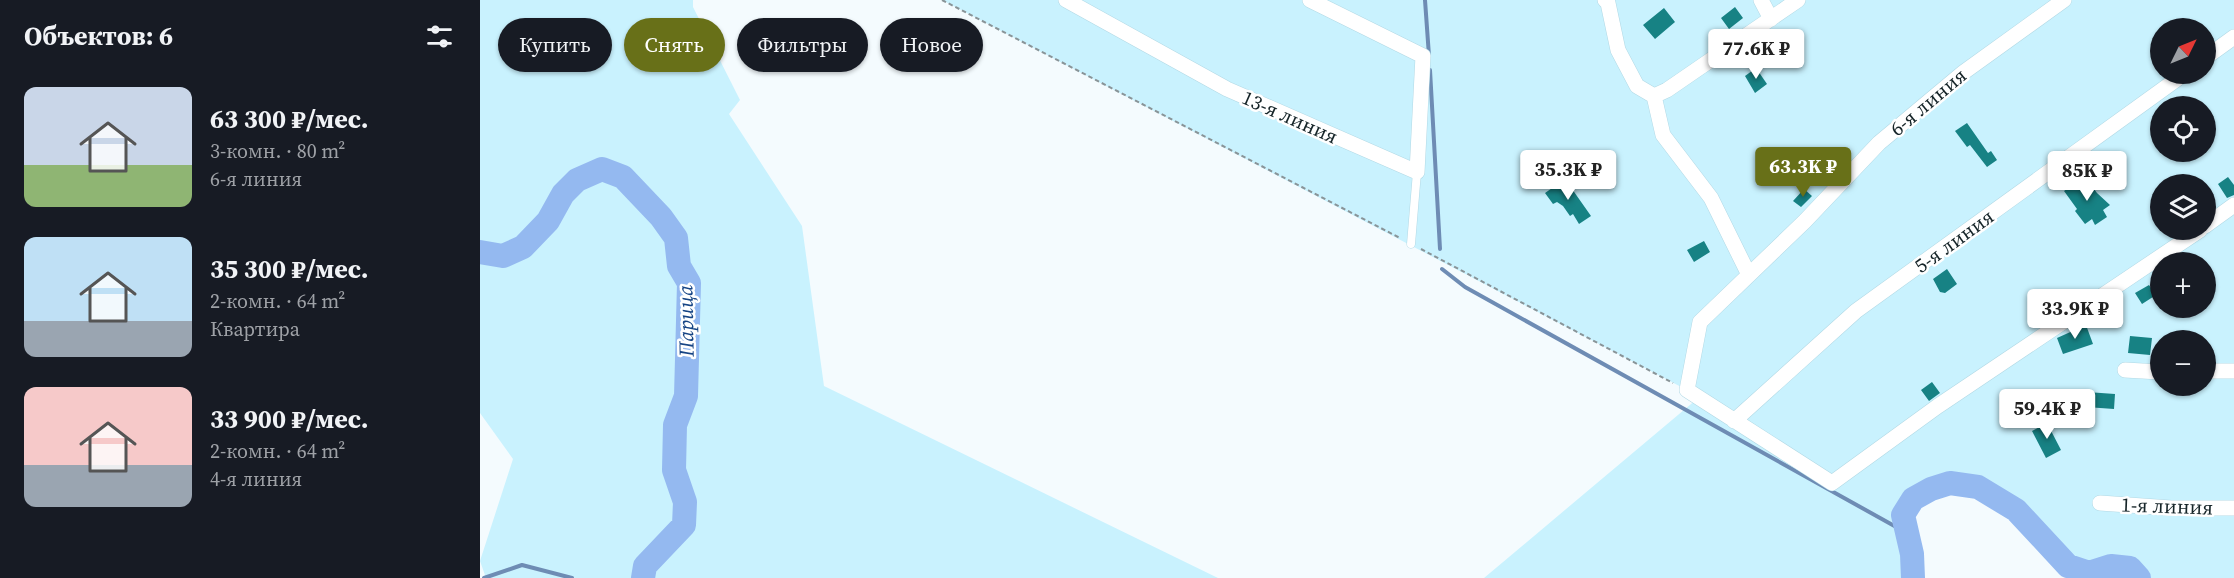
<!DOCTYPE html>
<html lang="ru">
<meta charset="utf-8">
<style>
body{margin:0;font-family:"Source Serif 4",serif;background:#20242c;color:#f1f3f6;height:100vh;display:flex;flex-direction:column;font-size:22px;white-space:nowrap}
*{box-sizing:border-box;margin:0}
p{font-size:20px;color:#9ea1a6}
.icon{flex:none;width:33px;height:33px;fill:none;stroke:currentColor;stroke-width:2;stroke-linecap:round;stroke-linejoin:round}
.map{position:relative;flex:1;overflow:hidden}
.panel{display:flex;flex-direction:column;background:#171b24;width:480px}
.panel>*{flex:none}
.guide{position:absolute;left:18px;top:18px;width:570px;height:54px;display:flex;gap:12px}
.needle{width:39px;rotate:47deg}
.tools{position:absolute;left:1670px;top:18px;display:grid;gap:12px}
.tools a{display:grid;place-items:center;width:66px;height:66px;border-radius:50%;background:#171b24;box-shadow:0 2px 4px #0004;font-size:30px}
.price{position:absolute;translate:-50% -51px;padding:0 14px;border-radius:6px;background:#fff;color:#222;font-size:20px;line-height:39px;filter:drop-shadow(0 2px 3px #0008)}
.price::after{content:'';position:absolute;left:50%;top:36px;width:18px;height:14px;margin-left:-9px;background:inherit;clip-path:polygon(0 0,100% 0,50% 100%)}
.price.active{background:#687018;color:#fff}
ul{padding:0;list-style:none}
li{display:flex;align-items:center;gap:18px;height:150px;padding:0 24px}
li span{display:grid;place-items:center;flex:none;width:168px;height:120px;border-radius:12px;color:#555}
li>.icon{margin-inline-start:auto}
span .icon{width:72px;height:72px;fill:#fffc;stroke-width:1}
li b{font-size:26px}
h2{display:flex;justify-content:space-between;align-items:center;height:72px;padding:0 24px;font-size:26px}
.chip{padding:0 21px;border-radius:27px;background:#171b24;box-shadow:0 2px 4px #0004;font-size:21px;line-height:54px}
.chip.active{background:#687018;color:#fff}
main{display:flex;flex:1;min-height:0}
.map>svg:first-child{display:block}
.green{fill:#c9f2fe;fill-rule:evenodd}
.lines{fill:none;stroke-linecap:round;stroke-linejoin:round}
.stream{stroke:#6e8cb4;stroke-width:4}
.river{stroke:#94b9f0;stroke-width:24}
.building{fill:#178284}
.lane-casing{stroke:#b2d9e5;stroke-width:9}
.street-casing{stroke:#b2d9e5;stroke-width:16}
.path{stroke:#899498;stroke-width:2;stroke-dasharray:4.5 3;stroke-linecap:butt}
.lane{stroke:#fff;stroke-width:8}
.street{stroke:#fff;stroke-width:15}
.labels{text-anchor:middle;stroke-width:5;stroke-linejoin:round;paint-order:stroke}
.street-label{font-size:20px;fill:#152428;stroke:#fff}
.water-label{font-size:21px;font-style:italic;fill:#164484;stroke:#fff}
</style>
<main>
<section class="panel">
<h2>Объектов: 6<svg class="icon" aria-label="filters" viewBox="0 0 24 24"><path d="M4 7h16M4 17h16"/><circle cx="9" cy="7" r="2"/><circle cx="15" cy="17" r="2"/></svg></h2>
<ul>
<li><span style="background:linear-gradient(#c9d6e8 65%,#8fb573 0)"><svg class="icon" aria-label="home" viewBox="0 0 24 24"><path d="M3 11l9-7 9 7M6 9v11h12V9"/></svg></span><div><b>63 300 ₽/мес.</b><p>3-комн. · 80 m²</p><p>6-я линия</p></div></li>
<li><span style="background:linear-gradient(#bfe0f5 70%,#9aa5b1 0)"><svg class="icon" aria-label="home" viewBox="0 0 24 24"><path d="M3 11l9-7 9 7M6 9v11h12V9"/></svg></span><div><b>35 300 ₽/мес.</b><p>2-комн. · 64 m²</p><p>Квартира</p></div></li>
<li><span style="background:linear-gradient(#f6c9c9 65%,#9aa5b1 0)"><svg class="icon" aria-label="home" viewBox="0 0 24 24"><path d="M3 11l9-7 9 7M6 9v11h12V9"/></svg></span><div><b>33 900 ₽/мес.</b><p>2-комн. · 64 m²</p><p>4-я линия</p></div></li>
</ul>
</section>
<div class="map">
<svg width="1754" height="578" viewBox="0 0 1754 578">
<rect width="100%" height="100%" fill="#f4fbfe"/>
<path class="green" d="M0 0H213V7L260 100 249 114 322 226 344 386 738 578H6L0 561 33 459 0 413Z
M462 0H1754V578H1659L1650 568 1631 566 1609 573 1588 566 1536 510 1498 487 1470 483 1451 489 1433 499 1423 515 1432 554 1433 578H1004L1217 399 1207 390ZM1680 28H1725V74H1680ZM1680 106H1725V152H1680ZM1680 184H1725V230H1680ZM1680 262H1725V308H1680ZM1680 340H1725V386H1680Z"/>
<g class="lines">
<path class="stream" d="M945 0 949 56
M950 70 960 249
M962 269 985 287 1427 533
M4 578 42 565 92 578"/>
<path class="river" d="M0 252 23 256 43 247 68 221 83 194 97 180 122 169 143 177 181 217 196 238 199 266 209 283 206 396 195 425 194 470 205 502 204 525 165 566 163 578
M1433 578 1432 554 1423 515 1433 499 1451 489 1470 483 1498 487 1536 510 1588 566 1609 573 1631 566 1650 568 1659 578"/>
</g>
<path class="building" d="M1255 7 1263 18 1249 29 1241 18Z
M1184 8 1195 22 1175 39 1163 25Z
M1276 68 1287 84 1275 93 1265 76Z
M1487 123 1508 153 1511 151 1517 160 1507 167 1490 145 1487 147 1475 131Z
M1352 152 1362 163 1352 172 1342 162Z
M1604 176 1617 193 1630 205 1623 210 1627 217 1615 225 1612 219 1605 224 1595 211 1597 209 1584 191Z
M1748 177 1754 185V195L1747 198 1738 184Z
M1085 179 1111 216 1099 224 1093 214 1090 216 1083 206 1077 202 1073 204 1065 193Z
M1324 189 1332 196 1321 207 1313 201Z
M1224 241 1230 252 1214 262 1207 250Z
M1467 269 1477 284 1465 293 1460 292 1453 279Z
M1669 285 1676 295 1662 304 1655 293Z
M1606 325 1613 344 1583 354 1577 338Z
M1650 336 1672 338 1670 355 1648 353Z
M1452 382 1460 393 1449 401 1441 390Z
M1607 392 1635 394 1634 409 1606 407Z
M1567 423 1581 450 1566 458 1552 431Z"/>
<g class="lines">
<defs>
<path id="lane" d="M931 244 937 172"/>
<path id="street" d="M586 0 747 89 937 172 943 56 830 0
M1125 0 1128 3 1138 50 1157 86 1174 96 1187 90 1318 0
M1281 0 1291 19
M1584 0 1484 72 1399 143 1325 221 1220 322 1207 390 1352 483 1458 406 1720 230
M1725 58 1754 37
M1174 96 1183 135 1231 198 1269 275
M1725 226 1754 205
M1645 370 1680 372
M1725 371H1754
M1254 421 1376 311 1704 74
M1620 503 1691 508H1754"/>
</defs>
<use href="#lane" class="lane-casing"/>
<use href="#street" class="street-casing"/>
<path class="path" d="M462 0 920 238
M941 249 1193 383"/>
<use href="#lane" class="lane"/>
<use href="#street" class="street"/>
</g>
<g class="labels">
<g class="street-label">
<text transform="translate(1448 102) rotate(-40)" y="7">6-я линия</text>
<text transform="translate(810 117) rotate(24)" y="7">13-я линия</text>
<text transform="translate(1474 241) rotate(-36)" y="7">5-я линия</text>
<text transform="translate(1687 506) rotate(2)" y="7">1-я линия</text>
</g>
<g class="water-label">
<text transform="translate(206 321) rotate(-91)" y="7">Парица</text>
</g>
</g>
</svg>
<div class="tools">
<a><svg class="needle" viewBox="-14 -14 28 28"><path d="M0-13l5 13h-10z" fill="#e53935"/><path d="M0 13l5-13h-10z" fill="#9ea1a6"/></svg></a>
<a><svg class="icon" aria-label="locate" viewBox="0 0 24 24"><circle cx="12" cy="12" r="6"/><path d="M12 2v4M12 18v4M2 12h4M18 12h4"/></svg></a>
<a><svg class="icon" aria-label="layers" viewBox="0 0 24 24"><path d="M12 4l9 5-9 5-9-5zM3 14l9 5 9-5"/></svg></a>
<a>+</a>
<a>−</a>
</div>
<b class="price" style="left:1276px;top:80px">77.6K ₽</b>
<b class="price active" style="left:1323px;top:198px">63.3K ₽</b>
<b class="price" style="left:1088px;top:201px">35.3K ₽</b>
<b class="price" style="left:1607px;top:202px">85K ₽</b>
<b class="price" style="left:1595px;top:340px">33.9K ₽</b>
<b class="price" style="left:1567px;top:440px">59.4K ₽</b>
<div class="guide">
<a class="chip">Купить</a>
<a class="chip active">Снять</a>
<a class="chip">Фильтры</a>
<a class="chip">Новое</a>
</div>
</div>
</main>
